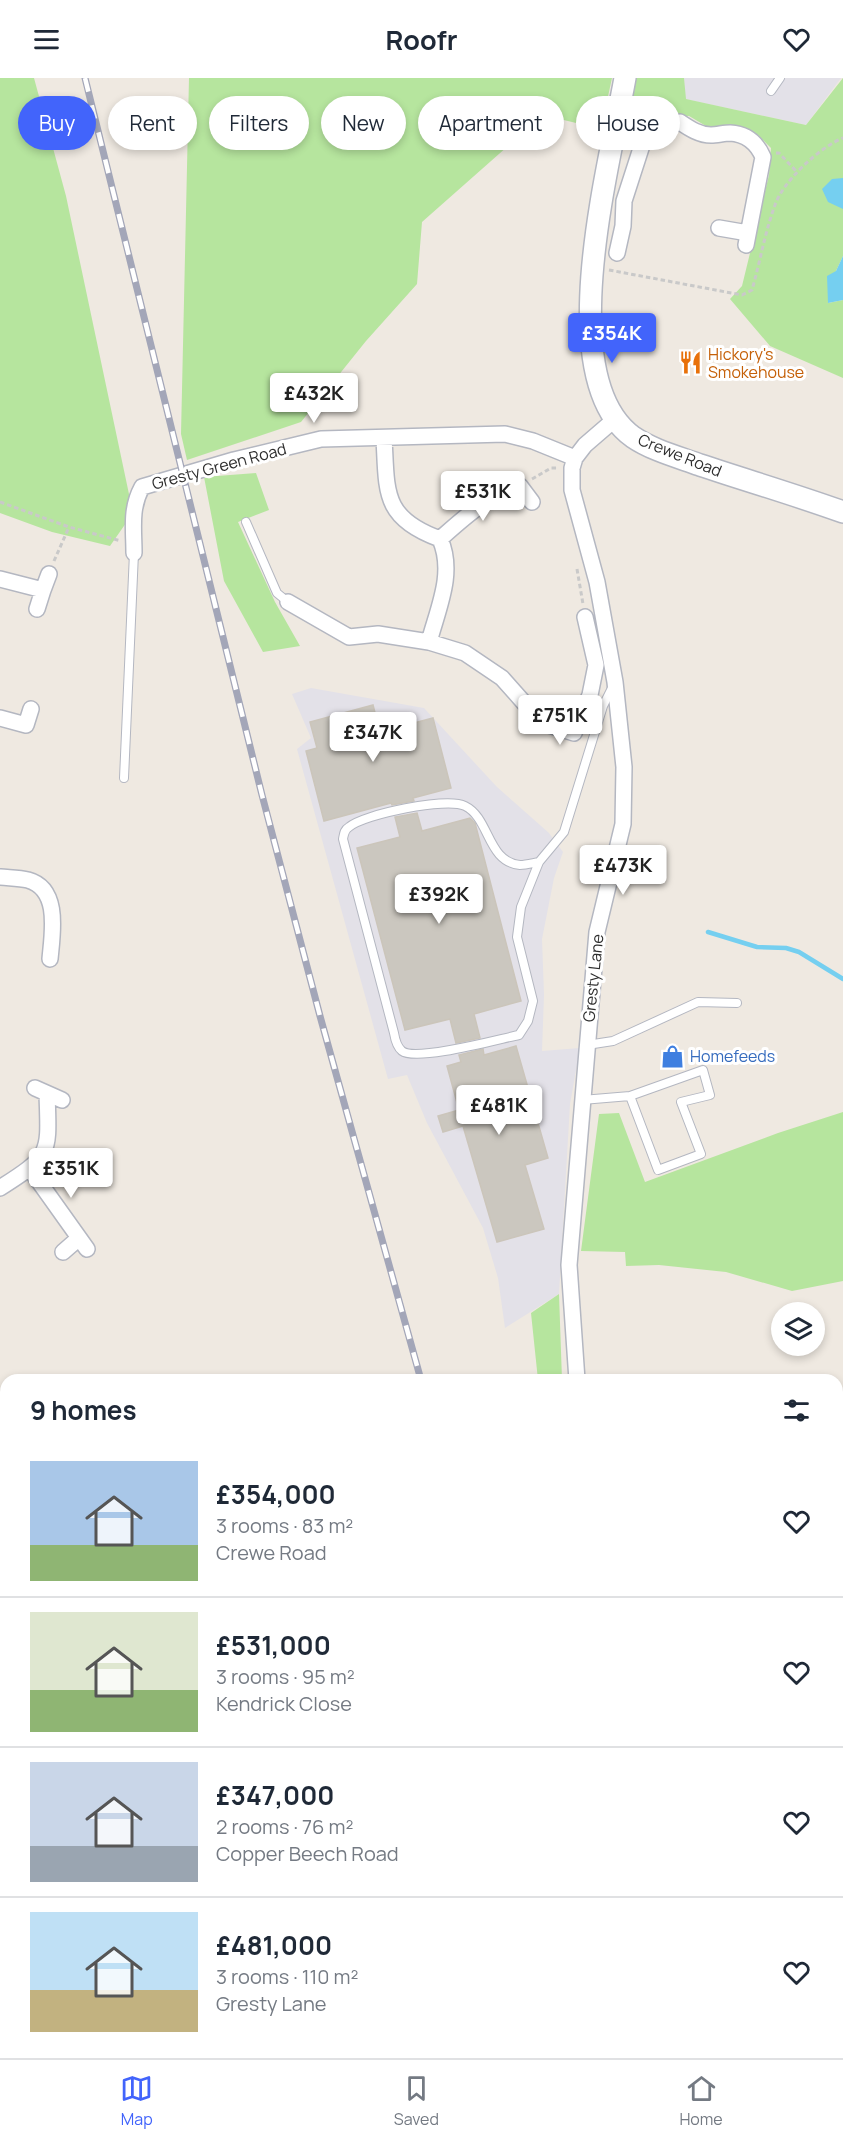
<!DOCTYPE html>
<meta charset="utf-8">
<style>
body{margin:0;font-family:Manrope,sans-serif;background:#f2f2f3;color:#1f2937;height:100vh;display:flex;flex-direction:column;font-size:22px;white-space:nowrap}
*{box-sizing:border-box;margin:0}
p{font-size:20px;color:#747a83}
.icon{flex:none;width:33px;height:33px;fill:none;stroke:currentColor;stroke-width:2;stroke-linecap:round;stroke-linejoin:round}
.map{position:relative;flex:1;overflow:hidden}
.panel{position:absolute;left:0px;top:1296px;width:843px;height:684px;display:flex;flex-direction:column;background:#fff;border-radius:18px 18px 0 0;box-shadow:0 3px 9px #0003}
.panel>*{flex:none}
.top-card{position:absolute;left:18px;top:18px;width:807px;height:54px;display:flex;gap:12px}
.tools{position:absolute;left:771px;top:1224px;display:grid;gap:12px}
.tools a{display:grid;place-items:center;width:54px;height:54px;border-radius:50%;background:#fff;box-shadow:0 3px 9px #0003;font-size:30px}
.price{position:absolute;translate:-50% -51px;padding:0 14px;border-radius:6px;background:#fff;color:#222;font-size:20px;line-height:39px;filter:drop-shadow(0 2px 3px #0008)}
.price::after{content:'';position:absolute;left:50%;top:36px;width:18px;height:14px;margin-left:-9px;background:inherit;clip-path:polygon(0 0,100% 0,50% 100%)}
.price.on{background:#4264fb;color:#fff}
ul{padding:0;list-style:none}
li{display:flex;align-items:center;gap:18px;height:150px;padding:0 30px}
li+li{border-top:2px solid #e0e1e3}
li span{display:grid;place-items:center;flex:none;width:168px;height:120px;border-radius:0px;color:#555}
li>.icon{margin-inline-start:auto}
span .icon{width:72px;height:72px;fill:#fffc;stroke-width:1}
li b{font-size:26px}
h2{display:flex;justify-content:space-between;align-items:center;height:72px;padding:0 30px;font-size:26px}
.chip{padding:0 21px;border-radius:27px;background:#fff;box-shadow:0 3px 9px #0003;font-size:21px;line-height:54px}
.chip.on{background:#4264fb;color:#fff}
header{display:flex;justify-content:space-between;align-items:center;height:78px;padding:0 30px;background:#fff;font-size:27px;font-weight:700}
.tab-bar{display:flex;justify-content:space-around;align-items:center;height:84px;border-top:2px solid #e0e1e3;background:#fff;font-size:16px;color:#747a83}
.tab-bar a{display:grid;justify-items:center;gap:3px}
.tab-bar .on{color:#4264fb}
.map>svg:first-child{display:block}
.industrial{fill:#e3e1e8}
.green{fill:#b6e59e}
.water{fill:#75cff0}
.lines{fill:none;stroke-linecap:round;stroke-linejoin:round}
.stream{stroke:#75cff0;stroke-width:4.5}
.building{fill:#cbc7bf;stroke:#cbc5ba;stroke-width:1.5}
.lane-casing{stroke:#b4b7c1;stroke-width:10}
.street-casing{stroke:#b4b7c1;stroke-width:18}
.secondary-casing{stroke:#b4b7c1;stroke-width:24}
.path{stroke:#c9c9c9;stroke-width:3;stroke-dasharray:4.5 3;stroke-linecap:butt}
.lane{stroke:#fff;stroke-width:8}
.street{stroke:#fff;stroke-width:15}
.secondary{stroke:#fff;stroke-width:21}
.rail-casing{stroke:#a3a6b8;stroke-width:7}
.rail{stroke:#fff;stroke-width:4.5;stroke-dasharray:14;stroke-linecap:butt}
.labels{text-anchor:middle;stroke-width:6;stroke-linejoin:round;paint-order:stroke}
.food-label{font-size:16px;fill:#c56008;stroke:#fff;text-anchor:start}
.street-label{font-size:16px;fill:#2e2e2e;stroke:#fff}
.shop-label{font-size:16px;fill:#366cbe;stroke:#fff;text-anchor:start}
</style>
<header><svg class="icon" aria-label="menu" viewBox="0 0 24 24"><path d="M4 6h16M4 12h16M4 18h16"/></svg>Roofr<svg class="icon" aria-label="heart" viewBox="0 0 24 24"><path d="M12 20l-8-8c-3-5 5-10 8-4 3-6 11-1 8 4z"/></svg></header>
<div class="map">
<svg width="843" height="1980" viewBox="0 0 843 1980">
<rect width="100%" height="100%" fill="#efe9e1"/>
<path class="industrial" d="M684 0H841L806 47 685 21Z
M311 610 424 630 497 709 549 755 563 774 554 800 542 861 544 917 542 973 580 970 570 1026 559 1216 505 1250 498 1200 483 1150 427 1045 407 997 388 1001 297 671 311 660 292 616Z"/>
<path class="green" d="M0 0H34L66 118 133 435 110 468 52 454 0 435Z
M189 0H612L601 51 543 37 422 144 417 206 366 263 301 344 187 382 181 356Z
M635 0H684L686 21 806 47 843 0V178L836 193 828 225 843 222V300L770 268 730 221 742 208 769 97 771 70 758 57 732 49 706 48 689 38H664L641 49 631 50 626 42Z
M256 395 269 432 238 444 275 524 300 568 263 574 224 503 204 399Z
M843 1034V1203L792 1213 726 1194 659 1187 626 1188 625 1174 581 1173 599 1036 619 1035 645 1104 778 1055Z
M559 1216 562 1302H538L531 1235Z
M0 1520 6 1522V1607L0 1605Z"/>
<path class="water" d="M843 100V131L828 124 822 111 832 101Z
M843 178V222L828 225 827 198 836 193Z"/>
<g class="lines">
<path class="stream" d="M708 854 757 869 786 870 799 874 843 901"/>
</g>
<path class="building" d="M373 627 380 654 433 640 451 710 413 720 414 723 392 727 391 725 324 743 306 673 317 670 310 644Z
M417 735 422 753 470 740 475 745 521 923 474 936 480 960 456 965 450 941 405 952 357 770 400 759 395 739Z
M516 968 548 1080 525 1087 544 1151 497 1164 463 1048 443 1054 438 1038 459 1032 447 988 461 984 459 977 483 971 484 977Z"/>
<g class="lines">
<defs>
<path id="lane" d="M771 13 780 0
M246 444 277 515 288 524
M124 700 134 475
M539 784C533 785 526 787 520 787 487 784 490 740 465 728 447 719 364 736 349 749 344 752 344 756 343 761L394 955C395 961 397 969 402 973 416 984 499 961 519 957L528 943 533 923 517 859 521 829 539 784 564 754 603 628 613 608
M587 967 613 963 698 924 737 925
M582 1022 630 1018 703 992 710 1017 681 1024 701 1076 658 1092 630 1018"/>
<path id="street" d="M614 58 633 61H644L659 49 680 44C689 50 699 57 711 57 717 57 724 55 730 55 747 56 757 65 763 79L746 167
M719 150 748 155
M617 175 623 148 624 123 644 61
M440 461C466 438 486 419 520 408L532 424
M134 475C134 451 130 431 142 409L234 382 321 361 505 356 533 363 575 380
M0 501 43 512 37 531
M43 512 49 496
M288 524 349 559 378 556 429 564C438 530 455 495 440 461 382 440 387 414 384 360
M429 564 465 575 502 600 533 635 552 648 574 655 590 617 596 587 585 539
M0 640 26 647 31 631
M0 799C9 800 19 800 28 802 61 811 52 857 50 881
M35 1010 62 1022
M30 1091 87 1171
M0 1110C52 1077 49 1076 47 1016
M63 1174 79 1160
M577 1302 569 1187 597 854 623 746 624 689 615 604 597 504 572 412V390L575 380 585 367 614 342
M0 1448 6 1449
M0 1869 4 1868
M123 1974 124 1980
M363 1974 389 1980
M655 1974 656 1980
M313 1980 342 1974"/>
<path id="secondary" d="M625 0C610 85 551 300 633 359 652 372 678 379 700 387 748 403 796 417 843 434"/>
</defs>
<use href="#lane" class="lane-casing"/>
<use href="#street" class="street-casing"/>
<use href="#secondary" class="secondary-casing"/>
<path class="path" d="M776 75H779L797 94
M609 192 742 217 752 212C760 184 765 154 775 127 783 103 820 69 843 60
M532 401 551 390H558
M0 424 69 449 121 463
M54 483 69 449
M577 491 583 526
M0 1571 6 1572"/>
<use href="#lane" class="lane"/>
<use href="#street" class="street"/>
<use href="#secondary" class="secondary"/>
<defs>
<path id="rail" d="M85 0 262 717 320 938 421 1302
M598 1974 600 1980"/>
</defs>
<use href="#rail" class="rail-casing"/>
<use href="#rail" class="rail"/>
</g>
<defs>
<symbol id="restaurant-bare" viewBox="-9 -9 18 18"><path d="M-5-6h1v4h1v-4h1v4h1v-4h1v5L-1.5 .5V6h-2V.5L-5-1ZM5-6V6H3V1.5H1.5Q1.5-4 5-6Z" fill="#e8710a" stroke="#fff" stroke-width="2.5" paint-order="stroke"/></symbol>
<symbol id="shop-bare" viewBox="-9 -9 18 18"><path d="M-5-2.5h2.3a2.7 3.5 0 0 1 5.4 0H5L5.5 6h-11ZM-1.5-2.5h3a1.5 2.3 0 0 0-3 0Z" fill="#3f7fe0" stroke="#fff" stroke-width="2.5" paint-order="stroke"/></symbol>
</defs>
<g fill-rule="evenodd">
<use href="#restaurant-bare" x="674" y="268" width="33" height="33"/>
<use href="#shop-bare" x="656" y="962" width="33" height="33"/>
</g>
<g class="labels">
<g class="food-label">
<text x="708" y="282">Hickory's<tspan x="708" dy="18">Smokehouse</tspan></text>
</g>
<g class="street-label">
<text transform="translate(680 377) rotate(22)" y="6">Crewe Road</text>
<text transform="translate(219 388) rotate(-15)" y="6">Gresty Green Road</text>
<text transform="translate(593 900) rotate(-84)" y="6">Gresty Lane</text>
</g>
<g class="shop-label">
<text x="690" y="984">Homefeeds</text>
</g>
</g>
</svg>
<div class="tools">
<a><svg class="icon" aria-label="layers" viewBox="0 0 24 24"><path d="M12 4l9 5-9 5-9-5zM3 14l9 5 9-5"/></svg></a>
</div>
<b class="price on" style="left:612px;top:286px">£354K</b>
<b class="price" style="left:314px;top:346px">£432K</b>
<b class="price" style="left:483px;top:444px">£531K</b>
<b class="price" style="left:560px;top:668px">£751K</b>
<b class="price" style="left:373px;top:685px">£347K</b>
<b class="price" style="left:623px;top:818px">£473K</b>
<b class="price" style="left:439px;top:847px">£392K</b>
<b class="price" style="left:499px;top:1058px">£481K</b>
<b class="price" style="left:71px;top:1121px">£351K</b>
<div class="top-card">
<a class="chip on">Buy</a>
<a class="chip">Rent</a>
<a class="chip">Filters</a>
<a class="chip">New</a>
<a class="chip">Apartment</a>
<a class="chip">House</a>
</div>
<section class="panel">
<h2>9 homes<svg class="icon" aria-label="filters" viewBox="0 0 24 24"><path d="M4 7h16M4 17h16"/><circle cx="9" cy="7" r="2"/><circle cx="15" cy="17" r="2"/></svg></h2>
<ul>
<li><span style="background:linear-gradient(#a9c7e8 70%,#8fb573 0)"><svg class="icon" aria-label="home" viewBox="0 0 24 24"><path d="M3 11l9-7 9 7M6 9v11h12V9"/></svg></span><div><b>£354,000</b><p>3 rooms · 83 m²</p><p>Crewe Road</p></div><svg class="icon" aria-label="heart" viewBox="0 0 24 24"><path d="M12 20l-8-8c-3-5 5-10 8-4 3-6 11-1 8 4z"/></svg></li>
<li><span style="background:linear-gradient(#dfe7d0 65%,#8fb573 0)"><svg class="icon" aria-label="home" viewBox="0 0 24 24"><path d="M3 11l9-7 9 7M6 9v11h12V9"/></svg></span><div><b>£531,000</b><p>3 rooms · 95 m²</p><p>Kendrick Close</p></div><svg class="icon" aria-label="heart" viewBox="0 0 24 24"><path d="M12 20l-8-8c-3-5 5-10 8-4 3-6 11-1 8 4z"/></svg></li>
<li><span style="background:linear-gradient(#c9d6e8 70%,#9aa5b1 0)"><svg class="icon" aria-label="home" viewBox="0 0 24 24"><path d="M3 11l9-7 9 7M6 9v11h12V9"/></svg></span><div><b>£347,000</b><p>2 rooms · 76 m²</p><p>Copper Beech Road</p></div><svg class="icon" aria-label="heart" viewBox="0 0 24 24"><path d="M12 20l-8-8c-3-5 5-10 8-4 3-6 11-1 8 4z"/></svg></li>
<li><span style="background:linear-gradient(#bfe0f5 65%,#c2b280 0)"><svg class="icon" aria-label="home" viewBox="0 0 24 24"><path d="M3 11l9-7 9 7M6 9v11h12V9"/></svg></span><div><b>£481,000</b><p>3 rooms · 110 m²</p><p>Gresty Lane</p></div><svg class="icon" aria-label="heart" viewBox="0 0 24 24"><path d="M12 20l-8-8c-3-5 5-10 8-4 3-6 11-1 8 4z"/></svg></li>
</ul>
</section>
</div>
<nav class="tab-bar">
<a class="on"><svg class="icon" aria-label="map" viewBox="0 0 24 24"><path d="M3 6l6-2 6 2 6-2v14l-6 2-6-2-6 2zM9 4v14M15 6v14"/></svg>Map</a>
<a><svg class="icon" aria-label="saved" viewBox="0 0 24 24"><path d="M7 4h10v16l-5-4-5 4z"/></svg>Saved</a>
<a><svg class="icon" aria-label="home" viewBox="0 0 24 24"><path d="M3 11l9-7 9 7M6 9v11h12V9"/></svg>Home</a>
</nav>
